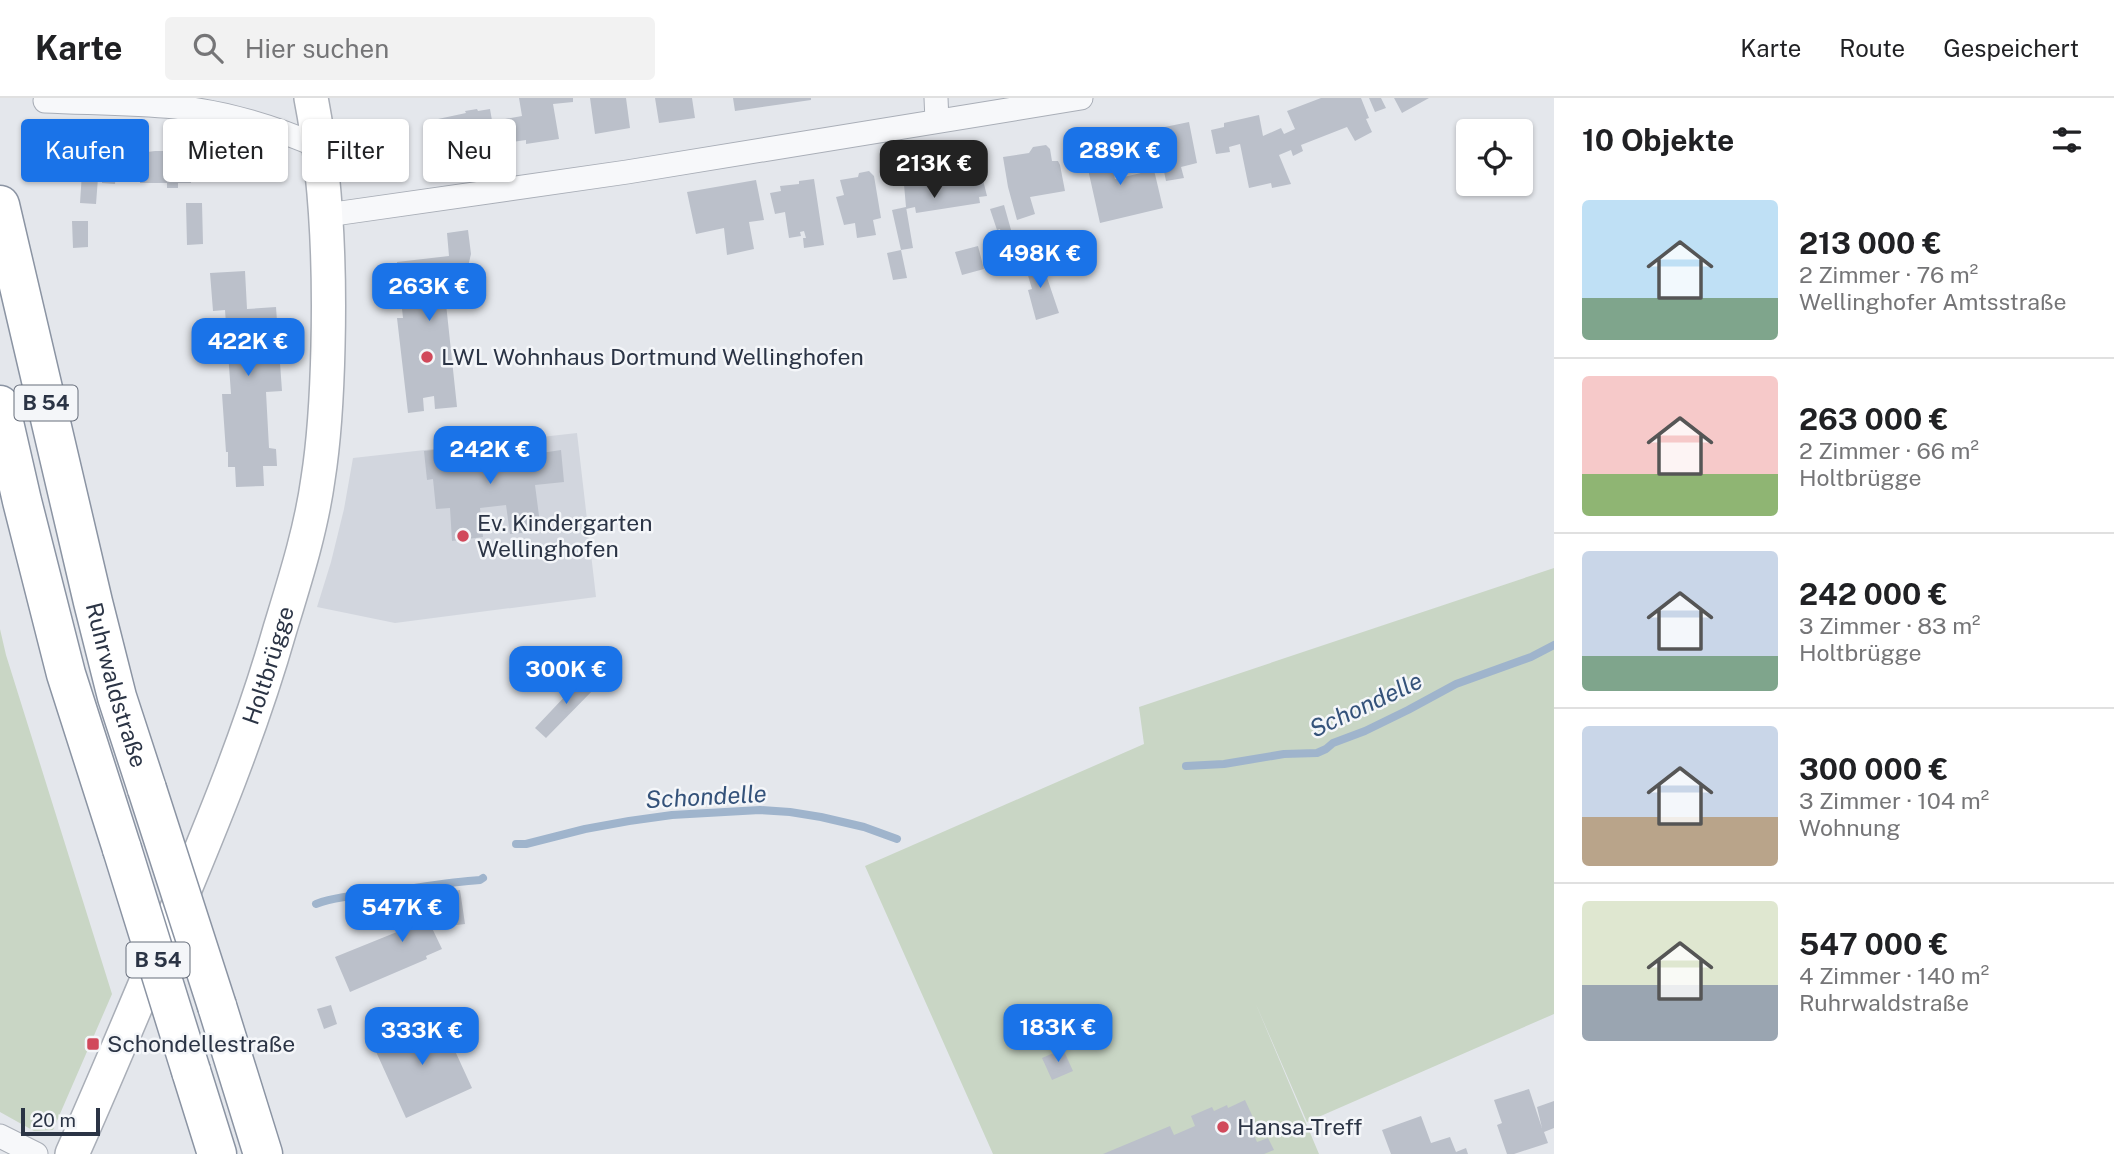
<!DOCTYPE html>
<html lang="de">
<meta charset="utf-8">
<style>
body{margin:0;font-family:"Public Sans",sans-serif;background:#f2f2f2;color:#202124;height:100vh;display:flex;flex-direction:column;font-size:26px;white-space:nowrap}
*{box-sizing:border-box;margin:0}
p{font-size:23px;color:#757577}
.icon{flex:none;width:38px;height:38px;fill:none;stroke:currentColor;stroke-width:2;stroke-linecap:round;stroke-linejoin:round}
.map{position:relative;flex:1;overflow:hidden}
.drawer{display:flex;flex-direction:column;background:#fff;width:560px}
.drawer>*{flex:none}
.guide{position:absolute;left:21px;top:21px;width:665px;height:63px;display:flex;gap:14px}
.controls{position:absolute;left:1456px;top:21px;display:grid;gap:14px}
.controls a{display:grid;place-items:center;width:77px;height:77px;border-radius:7px;background:#fff;box-shadow:0 2px 5px #0004;font-size:35px}
.scale{position:absolute;left:21px;bottom:18px;width:79px;box-sizing:border-box;padding-left:7px;border:4px solid #2b3445;border-top:0;font-size:19px;line-height:24px;white-space:nowrap;color:#2b3445;-webkit-text-stroke:5px #f4f6f9;paint-order:stroke}
.price{position:absolute;translate:-50% -60px;padding:0 16px;border-radius:14px;background:#1a73e8;color:#fff;font-size:23px;line-height:46px;filter:drop-shadow(0 2px 4px #0008)}
.price::after{content:'';position:absolute;left:50%;top:42px;width:21px;height:16px;margin-left:-10px;background:inherit;clip-path:polygon(0 0,100% 0,50% 100%)}
.price.active{background:#222;color:#fff}
ul{padding:0;list-style:none}
li{display:flex;align-items:center;gap:21px;height:175px;padding:0 28px}
li+li{border-top:2px solid #e0e0e0}
li span{display:grid;place-items:center;flex:none;width:196px;height:140px;border-radius:7px;color:#555}
li>.icon{margin-inline-start:auto}
span .icon{width:84px;height:84px;fill:#fffc;stroke-width:1}
li b{font-size:30px}
h2{display:flex;justify-content:space-between;align-items:center;height:84px;padding:0 28px;font-size:30px}
.chip{padding:0 24px;border-radius:7px;background:#fff;box-shadow:0 2px 5px #0004;font-size:24px;line-height:63px}
.chip.active{background:#1a73e8;color:#fff}
header{display:flex;align-items:center;gap:42px;box-sizing:border-box;height:98px;padding:0 35px;background:#fff;border-bottom:2px solid #e0e0e0}
header strong{font-size:33px}
nav{display:flex;gap:38px;margin-inline-start:auto;font-size:24px}
.search{width:490px;height:63px;background:#f2f2f2;display:flex;align-items:center;gap:18px;box-sizing:border-box;padding:0 24px;border-radius:7px;color:#757577;font-size:26px}
main{display:flex;flex:1;min-height:0}
.map>svg:first-child{display:block}
.built{fill:#d2d6de}
.green{fill:#c9d6c5}
.lines{fill:none;stroke-linecap:round;stroke-linejoin:round}
.stream{stroke:#9fb4cc;stroke-width:8}
.building{fill:#bbc0ca}
.minor-casing{stroke:#a9aeb7;stroke-width:25}
.secondary-casing{stroke:#a9aeb7;stroke-width:36}
.trunk-casing{stroke:#8b94a3;stroke-width:41}
.minor{stroke:#f7f8fa;stroke-width:23}
.secondary{stroke:#fff;stroke-width:33}
.trunk{stroke:#fff;stroke-width:38}
.trunk-bridge-casing{stroke:#8b94a3;stroke-width:41;stroke-linecap:butt}
.trunk-bridge{stroke:#fff;stroke-width:38}
.poi-dot{fill:#d1495b;stroke:#f4f6f9;stroke-width:2.5}
.labels{text-anchor:middle;stroke-width:5;stroke-linejoin:round;paint-order:stroke}
.shield{fill:#f4f6f9;stroke:#676e7b;stroke-width:2}
.shield-label{font-size:21px;font-weight:bold;fill:#2b3445}
.poi-label{font-size:23px;fill:#2b3445;stroke:#f4f6f9;text-anchor:start}
.street-label{font-size:23px;fill:#2b3445;stroke:#f4f6f9}
.water-label{font-size:24px;font-style:italic;fill:#34527a;stroke:#f4f6f9}
</style>
<header>
<strong>Karte</strong>
<div class="search"><svg class="icon" aria-label="search" viewBox="0 0 24 24"><circle cx="10" cy="10" r="6"/><path d="M15 15l6 6"/></svg>Hier suchen</div>
<nav><a>Karte</a><a>Route</a><a>Gespeichert</a></nav>
</header>
<main>
<div class="map">
<svg width="1554" height="1056" viewBox="0 0 1554 1056">
<rect width="100%" height="100%" fill="#e4e7ec"/>
<path class="built" d="M577 335 596 499 395 525 317 509 331 464 344 411 353 360Z"/>
<path class="green" d="M1554 470V916L1307 1024 1255 904 1319 1056H993L865 768 1144 646 1139 609Z
M0 531 6 557 112 896 53 1032 34 1033 0 1014Z"/>
<g class="lines">
<path class="stream" d="M1186 668 1224 666 1284 656 1317 655 1326 651 1333 645 1365 633 1408 612 1456 586 1531 559 1554 547
M516 746H526L585 731 629 723 672 717 760 712 790 714 821 719 864 729 897 741
M316 806C338 798 363 797 387 794 418 790 448 784 480 782L483 780"/>
</g>
<path class="building" d="M519 0H573V4L553 6 559 41 526 46V42L512 44 505 21 522 18Z
M590 0H626L630 30 595 36Z
M655 0H692L695 20 659 25Z
M733 0H811V2L735 13Z
M1321 0H1361L1369 20 1366 21 1372 34 1355 43 1347 29 1301 47 1303 53 1293 58 1291 52 1279 57 1291 86 1272 90 1271 85 1249 90 1240 46 1229 49 1230 54 1216 56 1211 32 1224 29V25L1259 17 1263 38 1281 30 1284 36 1295 31 1287 13Z
M1369 0H1381L1386 10 1375 14Z
M1394 0H1429L1402 15Z
M477 11 478 13 490 11 497 51 445 59 438 21 466 15 465 13Z
M1189 24 1197 65 1181 69 1184 80 1166 83 1155 31Z
M354 41 380 49 374 68 349 60Z
M84 44 118 47 115 86 102 85V80H98L96 106 80 105Z
M1107 44 1115 81 1154 72 1163 110 1100 125 1083 49Z
M1046 47 1050 51 1052 63H1058L1060 67 1065 93 1030 99 1035 116 1017 122 1008 89 1003 59 1029 55 1033 49Z
M155 53H190L191 85H178V90H167V85H140V55Z
M978 62 987 98 979 99 980 105 916 115 915 109 906 111V109L913 150 901 152 907 180 893 182 887 155 901 152 892 112 906 109 903 75Z
M869 73 874 78 881 120 873 122 876 137 857 140 855 125 844 127 836 99 844 97 840 82 858 79 859 75Z
M814 81 824 147 804 150 803 140H806L804 133 800 134 801 138 789 140 785 114 775 116 770 95 781 93 780 88 799 86V83Z
M756 82 764 122 749 124 754 151 727 157 724 130 696 136 687 94Z
M186 105H202L203 146 187 147Z
M1004 107 1013 139 1003 142 1000 131 997 132 990 111Z
M72 123H88V149L73 150Z
M468 132 471 156 464 185 444 187 457 309 435 311 434 298 423 300 424 313 408 315 397 220H403L400 192 394 193 392 173H398L397 164 449 158 447 135Z
M978 148 984 171 962 177 955 154Z
M1040 159 1059 215 1036 222 1028 192 1032 191 1024 164Z
M245 173 247 211 276 209 282 293 266 294 269 350 276 351 277 368H263L264 388 236 389 235 369H228V354H226L222 296H231L225 212 213 213 210 175Z
M479 347 481 358 527 351 528 357 561 352 564 384 535 387 541 433 510 436 506 407 480 410 483 439 452 443 450 410 436 411 433 381 427 382 424 353Z
M585 577 597 588 546 640 535 630Z
M460 792 465 826 432 830 442 851 426 858 427 861 350 894 335 859 429 821 425 796Z
M331 907 337 926 324 931 317 911Z
M439 918 472 990 406 1020 373 947Z
M1063 951 1073 973 1052 982 1042 960Z
M1529 991 1542 1030 1537 1009 1554 1003V1030L1544 1034 1548 1045 1514 1056H1507L1497 1027 1502 1025 1494 1002Z
M1245 1002 1257 1028 1251 1030 1257 1044 1268 1040 1274 1052 1264 1056H1103L1170 1028 1174 1037 1195 1028 1191 1018 1212 1009 1214 1013 1227 1007 1228 1010Z
M1421 1018 1431 1045 1450 1039 1456 1054 1466 1050 1468 1056H1391L1382 1032Z"/>
<g class="lines">
<defs>
<path id="minor" d="M936 0 937 23
M45 3C88 5 132 5 175 9 224 14 275 29 320 49
M327 117 627 74 1081 0
M0 1038 36 1056"/>
<g id="secondary">
<path id="s1" d="M72 1056C106 980 138 903 170 827 211 729 251 633 280 531 295 482 311 432 318 381 325 337 327 293 328 248 330 164 327 82 311 0"/>
</g>
<g id="trunk">
<path id="s2" d="M0 107 93 504 117 599 147 691"/>
<path d="M0 307 22 403 66 576 122 751"/>
<path d="M217 908 263 1056"/>
<path d="M191 973 217 1056"/>
</g>
</defs>
<use href="#minor" class="minor-casing"/>
<use href="#secondary" class="secondary-casing"/>
<use href="#trunk" class="trunk-casing"/>
<use href="#minor" class="minor"/>
<use href="#secondary" class="secondary"/>
<use href="#trunk" class="trunk"/>
<defs>
<path id="trunk-bridge" d="M147 691 217 908
M122 751 191 973"/>
</defs>
<use href="#trunk-bridge" class="trunk-bridge-casing"/>
<use href="#trunk-bridge" class="trunk-bridge"/>
</g>
<g class="poi-dot">
<circle cx="427" cy="259" r="7"/>
<circle cx="463" cy="438" r="7"/>
<rect x="86" y="939" width="14" height="14" rx="3.5"/>
<circle cx="1223" cy="1029" r="7"/>
</g>
<g class="labels">
<g class="shield">
<rect x="14.5" y="287.5" width="63" height="35" rx="5"/>
<rect x="126.5" y="844.5" width="63" height="35" rx="5"/>
</g>
<g class="shield-label">
<text x="46" y="312">B 54</text>
<text x="158" y="869">B 54</text>
</g>
<g class="poi-label">
<text x="441" y="267">LWL Wohnhaus Dortmund Wellinghofen</text>
<text x="477" y="433">Ev. Kindergarten<tspan x="477" dy="26">Wellinghofen</tspan></text>
<text x="107" y="954">Schondellestraße</text>
<text x="1237" y="1037">Hansa-Treff</text>
</g>
<g class="street-label">
<text dy="8" stroke="none"><textPath href="#s1" startOffset="527">Holtbrügge</textPath></text>
<text dy="8" stroke="none"><textPath href="#s2" startOffset="494">Ruhrwaldstraße</textPath></text>
</g>
<g class="water-label">
<text transform="translate(1366 607) rotate(-25)" y="8">Schondelle</text>
<text transform="translate(706 699) rotate(-3)" y="8">Schondelle</text>
</g>
</g>
</svg>
<div class="controls">
<a><svg class="icon" aria-label="locate" viewBox="0 0 24 24"><circle cx="12" cy="12" r="6"/><path d="M12 2v4M12 18v4M2 12h4M18 12h4"/></svg></a>
</div>
<div class="scale">20 m</div>
<b class="price" style="left:1120px;top:89px">289K €</b>
<b class="price active" style="left:934px;top:102px">213K €</b>
<b class="price" style="left:1040px;top:192px">498K €</b>
<b class="price" style="left:429px;top:225px">263K €</b>
<b class="price" style="left:248px;top:280px">422K €</b>
<b class="price" style="left:490px;top:388px">242K €</b>
<b class="price" style="left:566px;top:608px">300K €</b>
<b class="price" style="left:402px;top:846px">547K €</b>
<b class="price" style="left:1058px;top:966px">183K €</b>
<b class="price" style="left:422px;top:969px">333K €</b>
<div class="guide">
<a class="chip active">Kaufen</a>
<a class="chip">Mieten</a>
<a class="chip">Filter</a>
<a class="chip">Neu</a>
</div>
</div>
<section class="drawer">
<h2>10 Objekte<svg class="icon" aria-label="filters" viewBox="0 0 24 24"><path d="M4 7h16M4 17h16"/><circle cx="9" cy="7" r="2"/><circle cx="15" cy="17" r="2"/></svg></h2>
<ul>
<li><span style="background:linear-gradient(#bfe0f5 70%,#7fa58c 0)"><svg class="icon" aria-label="home" viewBox="0 0 24 24"><path d="M3 11l9-7 9 7M6 9v11h12V9"/></svg></span><div><b>213 000 €</b><p>2 Zimmer · 76 m²</p><p>Wellinghofer Amtsstraße</p></div></li>
<li><span style="background:linear-gradient(#f6c9c9 70%,#8fb573 0)"><svg class="icon" aria-label="home" viewBox="0 0 24 24"><path d="M3 11l9-7 9 7M6 9v11h12V9"/></svg></span><div><b>263 000 €</b><p>2 Zimmer · 66 m²</p><p>Holtbrügge</p></div></li>
<li><span style="background:linear-gradient(#c9d6e8 75%,#7fa58c 0)"><svg class="icon" aria-label="home" viewBox="0 0 24 24"><path d="M3 11l9-7 9 7M6 9v11h12V9"/></svg></span><div><b>242 000 €</b><p>3 Zimmer · 83 m²</p><p>Holtbrügge</p></div></li>
<li><span style="background:linear-gradient(#c9d6e8 65%,#b9a48a 0)"><svg class="icon" aria-label="home" viewBox="0 0 24 24"><path d="M3 11l9-7 9 7M6 9v11h12V9"/></svg></span><div><b>300 000 €</b><p>3 Zimmer · 104 m²</p><p>Wohnung</p></div></li>
<li><span style="background:linear-gradient(#dfe7d0 60%,#9aa5b1 0)"><svg class="icon" aria-label="home" viewBox="0 0 24 24"><path d="M3 11l9-7 9 7M6 9v11h12V9"/></svg></span><div><b>547 000 €</b><p>4 Zimmer · 140 m²</p><p>Ruhrwaldstraße</p></div></li>
</ul>
</section>
</main>
